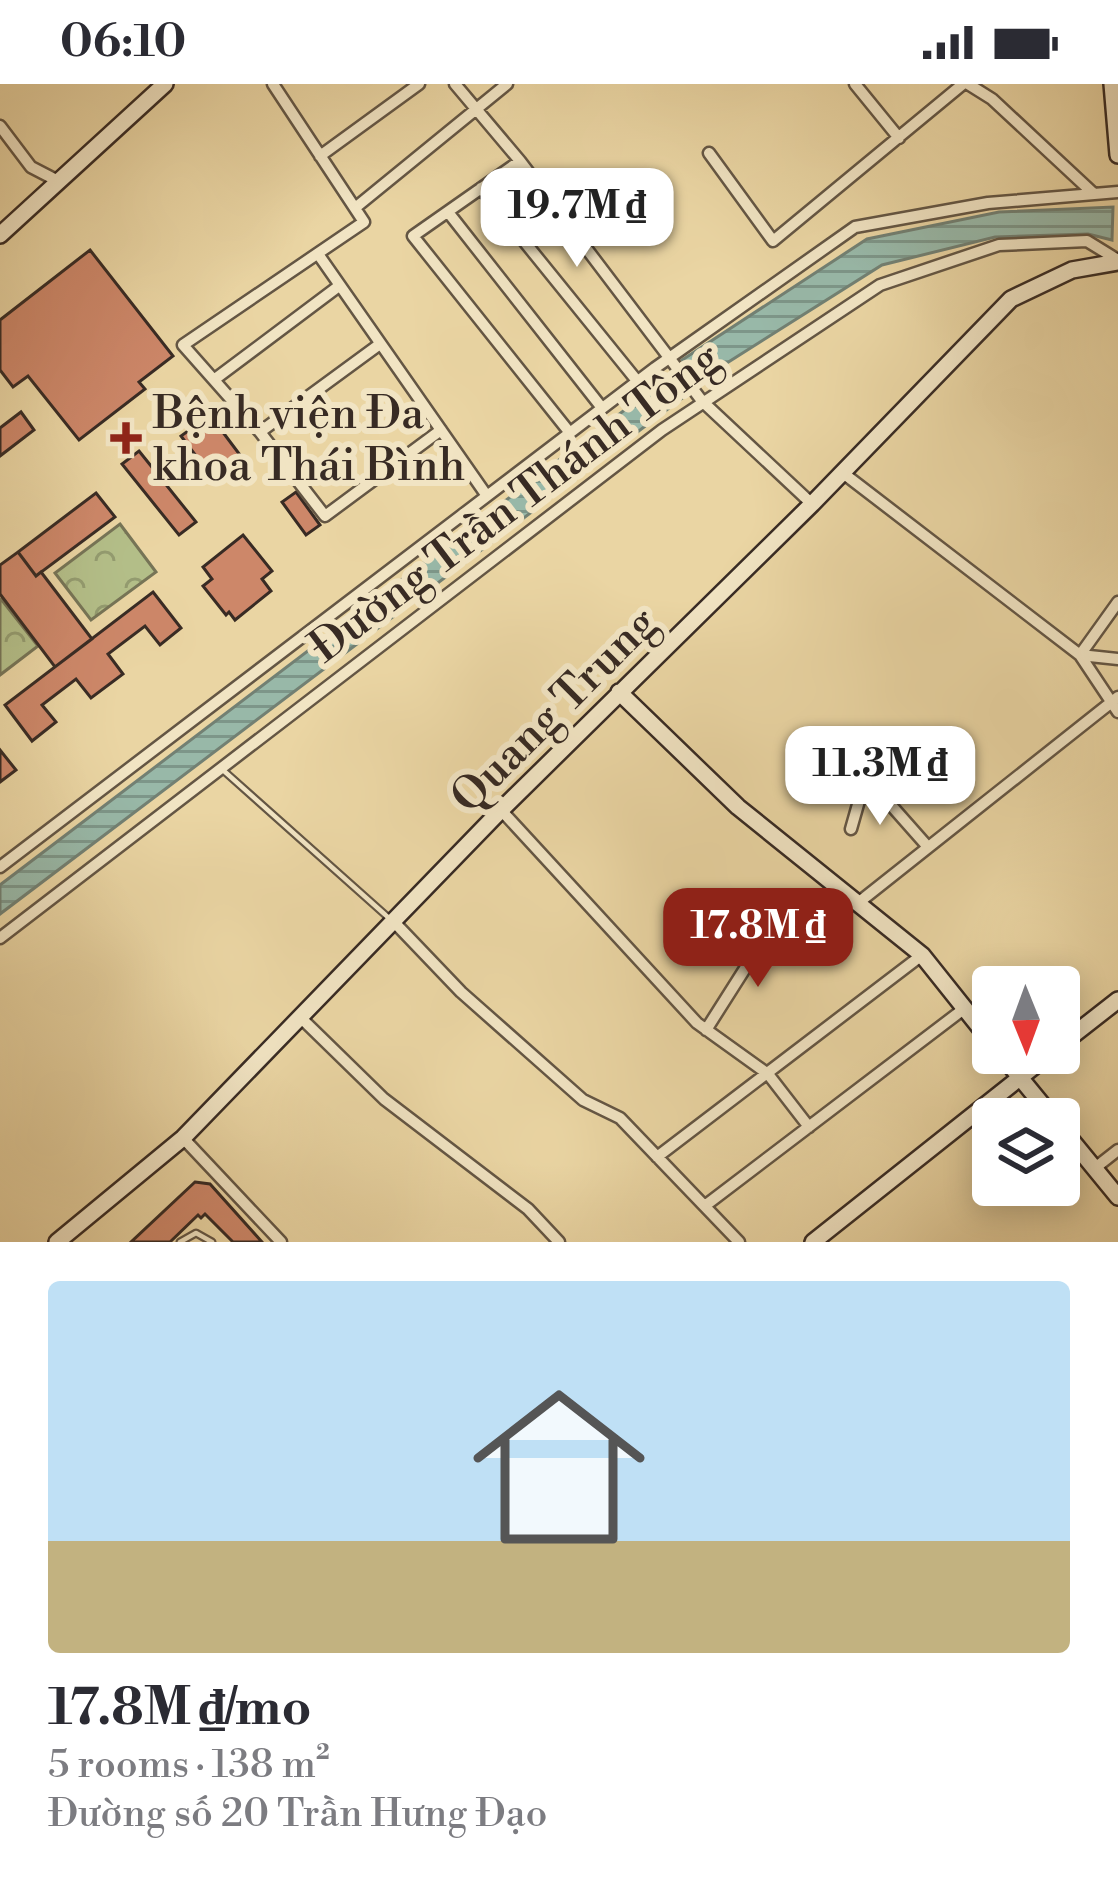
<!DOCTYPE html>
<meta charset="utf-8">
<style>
body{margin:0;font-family:"Libre Bodoni",serif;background:#f7f7f7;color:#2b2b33;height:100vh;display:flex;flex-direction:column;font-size:45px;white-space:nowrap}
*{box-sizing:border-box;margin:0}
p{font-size:39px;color:#7c7c81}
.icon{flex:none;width:66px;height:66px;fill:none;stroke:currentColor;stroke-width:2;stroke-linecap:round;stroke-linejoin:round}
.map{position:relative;height:1158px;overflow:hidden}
.drawer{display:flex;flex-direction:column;background:#fff;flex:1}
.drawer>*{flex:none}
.needle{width:78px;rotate:179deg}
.fabs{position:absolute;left:972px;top:882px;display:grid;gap:24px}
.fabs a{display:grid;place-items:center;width:108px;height:108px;border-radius:12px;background:#fff;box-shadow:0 6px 30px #0003;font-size:60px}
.price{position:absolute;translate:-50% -102px;padding:0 27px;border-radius:24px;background:#fff;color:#222;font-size:39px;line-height:78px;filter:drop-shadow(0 3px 6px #0008)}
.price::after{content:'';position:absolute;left:50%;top:72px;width:36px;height:27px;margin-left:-18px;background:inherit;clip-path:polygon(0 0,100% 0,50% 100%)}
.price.selected{background:#8f2418;color:#fff}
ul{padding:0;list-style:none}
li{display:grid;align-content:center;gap:24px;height:636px;padding:0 48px}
li span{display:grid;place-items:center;height:372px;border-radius:12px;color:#555}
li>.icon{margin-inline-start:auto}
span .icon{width:216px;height:216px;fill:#fffc;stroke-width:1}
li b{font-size:51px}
.status{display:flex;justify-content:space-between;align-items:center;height:84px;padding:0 60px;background:#fff;direction:ltr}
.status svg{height:33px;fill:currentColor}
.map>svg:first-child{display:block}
.forest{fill:url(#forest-crowns);stroke:#767456;stroke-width:3}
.water{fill:url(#water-rules);stroke:#728073;stroke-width:3}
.building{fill:#cd8769;stroke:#382b24;stroke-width:3}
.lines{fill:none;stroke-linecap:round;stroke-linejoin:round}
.lane-casing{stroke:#645644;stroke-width:9}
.street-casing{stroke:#645644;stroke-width:15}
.secondary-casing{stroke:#382b24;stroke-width:20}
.lane{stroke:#f1e4c3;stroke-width:4.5}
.street{stroke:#f1e4c3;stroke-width:10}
.secondary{stroke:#f1e4c3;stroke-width:15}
.poi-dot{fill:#8f2418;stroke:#f1e4c3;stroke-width:4.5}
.labels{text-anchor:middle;stroke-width:12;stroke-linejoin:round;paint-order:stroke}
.poi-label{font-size:45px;fill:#382b24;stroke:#f1e4c3;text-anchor:start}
.street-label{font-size:45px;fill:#382b24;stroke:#f1e4c3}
</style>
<div class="status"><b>06:10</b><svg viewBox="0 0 49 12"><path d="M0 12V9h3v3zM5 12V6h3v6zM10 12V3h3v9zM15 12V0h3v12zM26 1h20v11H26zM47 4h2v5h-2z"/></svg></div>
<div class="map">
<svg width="1118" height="1158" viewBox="0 0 1118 1158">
<defs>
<pattern id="forest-crowns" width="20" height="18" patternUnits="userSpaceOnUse" patternTransform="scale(3)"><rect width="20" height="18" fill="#b3be88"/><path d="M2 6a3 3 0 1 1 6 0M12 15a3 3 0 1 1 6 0" fill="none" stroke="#939b6f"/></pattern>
<pattern id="water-rules" width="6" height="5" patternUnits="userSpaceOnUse" patternTransform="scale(3)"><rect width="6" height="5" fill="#98b8a8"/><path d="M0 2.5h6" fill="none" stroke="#7d9689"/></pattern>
</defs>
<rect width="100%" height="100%" fill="#ead5a3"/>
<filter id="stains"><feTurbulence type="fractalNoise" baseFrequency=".00167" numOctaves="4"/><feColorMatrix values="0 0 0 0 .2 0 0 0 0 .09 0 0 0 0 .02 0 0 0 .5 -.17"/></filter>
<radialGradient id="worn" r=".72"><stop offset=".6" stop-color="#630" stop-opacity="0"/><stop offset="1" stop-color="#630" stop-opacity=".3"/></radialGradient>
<path class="forest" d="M120 440 156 488 91 536 55 489Z
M1 515 38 562 0 591V516Z"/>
<path class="water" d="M1113 123 1112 156 1088 150 995 153 882 181 700 296 682 276 867 155 999 128Z
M672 290 689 309 0 830V801Z"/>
<path class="building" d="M90 166 173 272 139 298 145 305 79 356 28 292 13 303 0 286V236Z
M21 328 34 346 0 372V344Z
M210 331 240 371 211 392 181 352Z
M139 367 196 438 179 451 122 380Z
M296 408 320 441 306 451 282 418Z
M96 409 115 433 36 492 18 468Z
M243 451 272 487 262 495 271 507 235 536 229 528 226 531 203 502 212 495 203 483Z
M18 468 36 492 41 488 92 555 55 583 0 510V481Z
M153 508 181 544 160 561 145 542 108 570 123 590 91 614 76 595 42 621 56 638 32 657 5 621Z
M0 666 16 686 0 698Z
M195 1098 210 1100 262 1158H233L205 1130 201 1134 198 1131 170 1158H131Z"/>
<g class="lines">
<defs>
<path id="lane" d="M224 687 390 835
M180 1158 196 1149 212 1158"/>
<path id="street" d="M273 0 364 138 183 261 260 348 325 432 441 346
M455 0 520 77 702 317 812 420
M855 0 899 54
M968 0 992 15 1094 110
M0 42 31 83 58 97
M709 69 773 157 963 0
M320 72 419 0
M520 77 413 152 570 349
M481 104 638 298
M355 124 507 0
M448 128 602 324
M318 170 487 412
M215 295 339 202
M260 348 380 260
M843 389 1080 571 1118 628
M1118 518 1080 571 1118 575
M867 694 928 763
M501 726 697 939 768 990 809 1043
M851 745 876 657
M0 783 655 284 855 143 988 119 1118 108
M858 819 1118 613
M395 839 461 908 583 1016 620 1034 739 1158
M0 854 662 346 880 201 999 161 1087 157 1118 176
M302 935 384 1015 528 1125 559 1158
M706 946 772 842
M183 1054 281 1158
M657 1073 922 871
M1095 1084 1118 1066
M706 1121 965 924"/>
<path id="secondary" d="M1112 0 1118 71
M0 151 165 0
M619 608 738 723 922 871 993 960
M1059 962 1118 916
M1000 969 1054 1035
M1059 1041 1118 1113
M57 1158 183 1054 501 726 812 420 1011 215 1072 186 1118 178
M813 1158 1051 969"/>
</defs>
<use href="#lane" class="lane-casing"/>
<use href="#street" class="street-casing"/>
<use href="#secondary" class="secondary-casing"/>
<use href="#lane" class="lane"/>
<use href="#street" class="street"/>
<use href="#secondary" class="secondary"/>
</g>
<path class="poi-dot" d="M120 336h12v12h12v12h-12v12h-12v-12h-12v-12h12z"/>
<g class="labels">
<g class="poi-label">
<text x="153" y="344">Bệnh viện Đa<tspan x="153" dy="52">khoa Thái Bình</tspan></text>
</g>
<g class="street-label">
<text transform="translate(514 417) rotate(-37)" y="16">Đường Trần Thánh Tông</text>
<text transform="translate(553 625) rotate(-45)" y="16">Quang Trung</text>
</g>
</g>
<rect width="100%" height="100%" filter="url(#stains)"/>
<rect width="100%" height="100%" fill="url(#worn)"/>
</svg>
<div class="fabs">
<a><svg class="needle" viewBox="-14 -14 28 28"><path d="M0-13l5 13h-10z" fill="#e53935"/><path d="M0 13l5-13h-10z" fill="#7c7c81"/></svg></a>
<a><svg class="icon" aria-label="layers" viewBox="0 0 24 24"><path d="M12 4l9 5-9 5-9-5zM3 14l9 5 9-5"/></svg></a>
</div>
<b class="price" style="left:577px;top:186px">19.7M ₫</b>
<b class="price" style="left:880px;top:744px">11.3M ₫</b>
<b class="price selected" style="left:758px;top:906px">17.8M ₫</b>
</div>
<section class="drawer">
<ul>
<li><span style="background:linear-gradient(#bfe0f5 70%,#c2b280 0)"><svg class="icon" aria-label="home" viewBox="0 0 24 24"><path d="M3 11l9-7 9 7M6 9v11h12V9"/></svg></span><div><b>17.8M ₫/mo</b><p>5 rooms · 138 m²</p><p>Đường số 20 Trần Hưng Đạo</p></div></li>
</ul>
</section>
